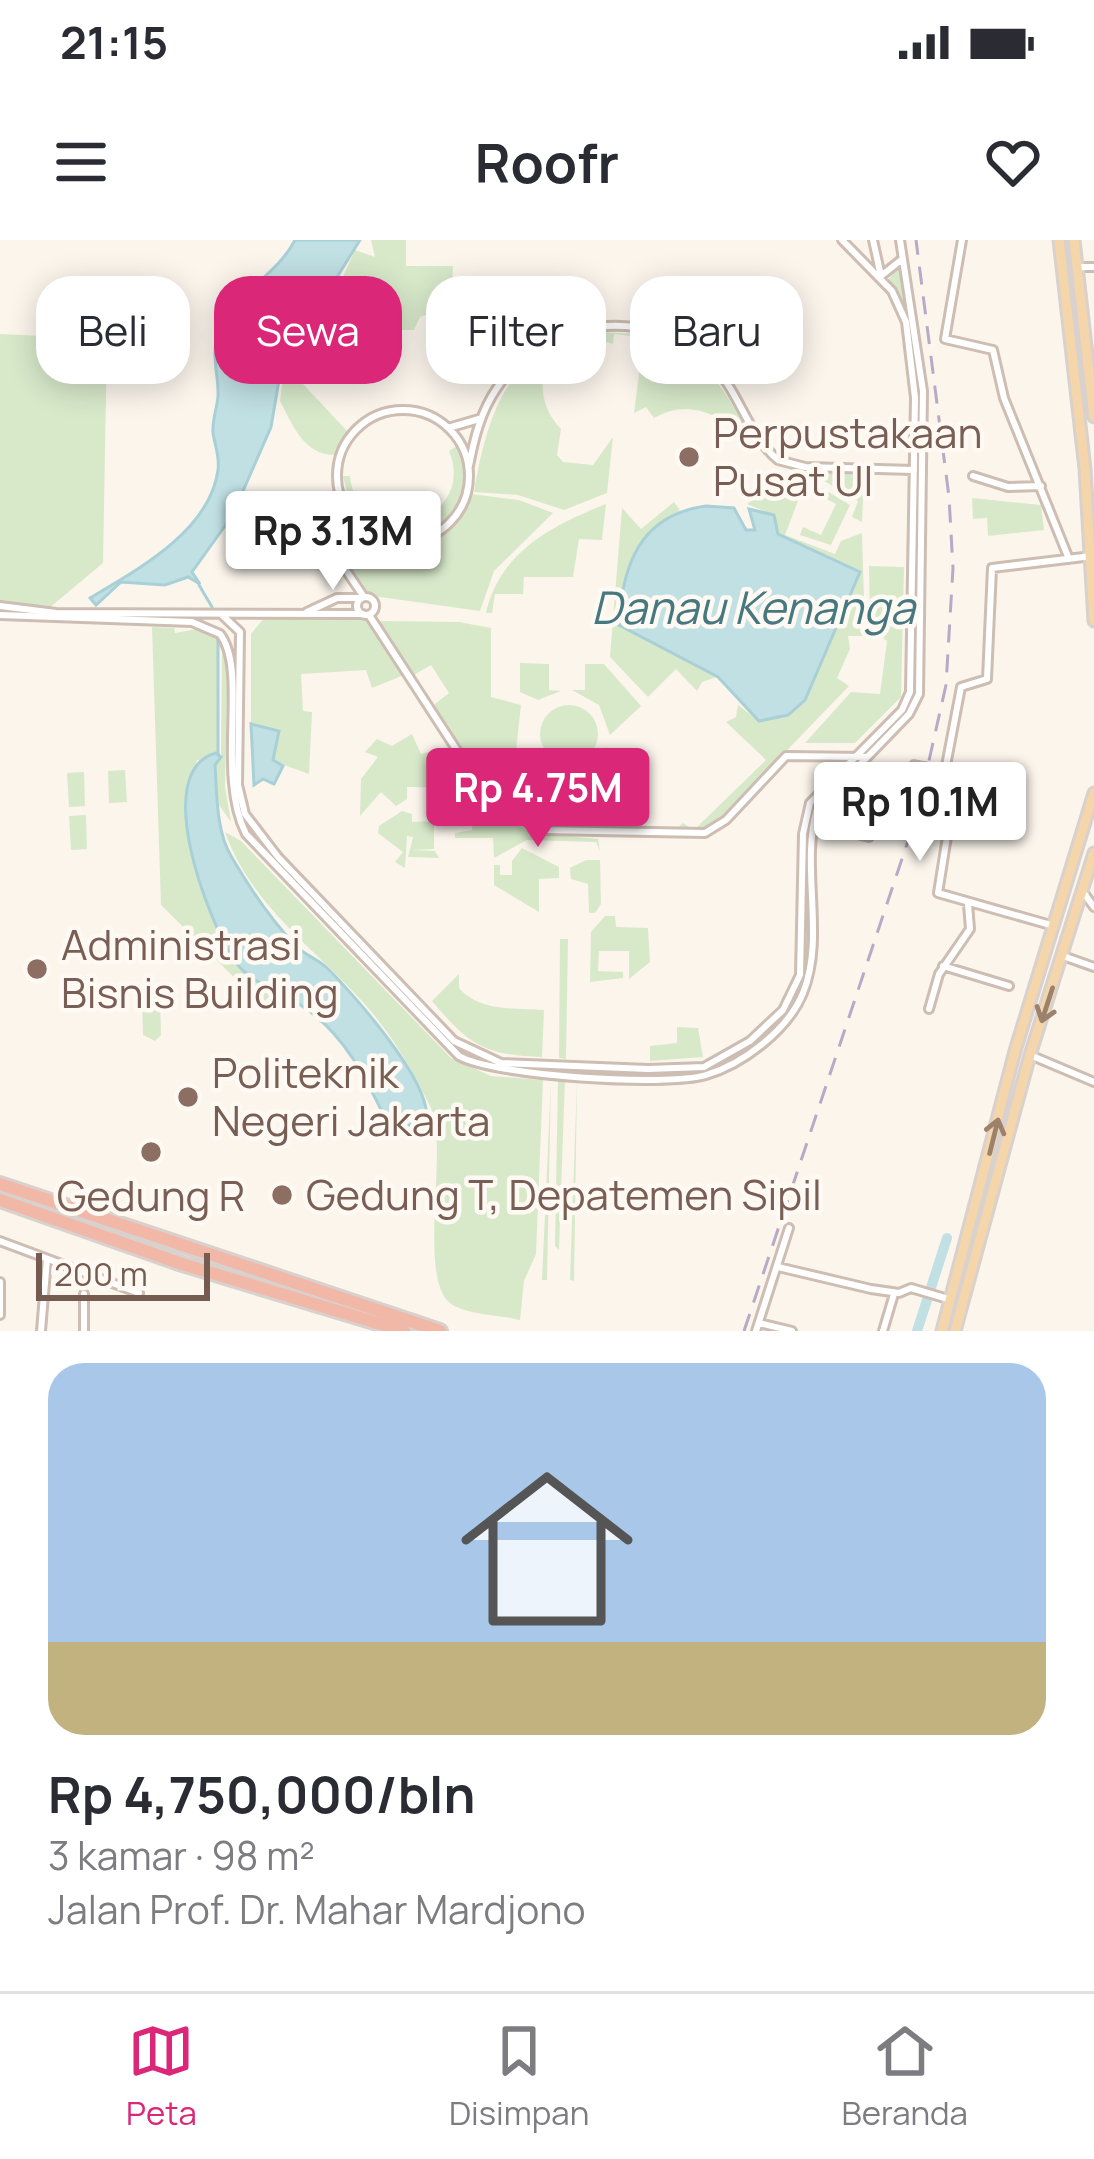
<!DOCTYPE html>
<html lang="id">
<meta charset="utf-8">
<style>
body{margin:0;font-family:Manrope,sans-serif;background:#f2f2f3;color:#2b2b33;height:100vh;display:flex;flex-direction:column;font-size:45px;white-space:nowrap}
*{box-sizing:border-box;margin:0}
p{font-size:39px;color:#7c7c81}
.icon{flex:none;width:66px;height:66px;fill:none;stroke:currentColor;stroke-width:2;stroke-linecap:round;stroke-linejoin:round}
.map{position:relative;height:1091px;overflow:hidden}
.details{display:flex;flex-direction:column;background:#fff;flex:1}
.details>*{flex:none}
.guide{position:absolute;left:36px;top:36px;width:1023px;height:108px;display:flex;gap:24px}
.scale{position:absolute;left:36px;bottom:30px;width:174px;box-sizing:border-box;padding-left:12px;border:6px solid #765c50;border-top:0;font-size:33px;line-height:42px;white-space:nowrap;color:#765c50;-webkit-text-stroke:9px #fef9f2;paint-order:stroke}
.price{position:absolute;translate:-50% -102px;padding:0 27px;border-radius:12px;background:#fff;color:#222;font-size:39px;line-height:78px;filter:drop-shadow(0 3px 6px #0008)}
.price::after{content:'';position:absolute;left:50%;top:72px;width:36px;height:27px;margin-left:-18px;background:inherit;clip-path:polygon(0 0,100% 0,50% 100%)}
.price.active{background:#db2777;color:#fff}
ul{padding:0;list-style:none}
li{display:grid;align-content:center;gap:24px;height:636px;padding:0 48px}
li+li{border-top:3px solid #e1e1e2}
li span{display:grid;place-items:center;height:372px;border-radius:36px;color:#555}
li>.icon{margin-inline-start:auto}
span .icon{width:216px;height:216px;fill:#fffc;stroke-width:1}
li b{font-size:51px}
.chip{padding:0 42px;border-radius:36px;background:#fff;box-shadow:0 6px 30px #0003;font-size:42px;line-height:108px}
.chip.active{background:#db2777;color:#fff}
.status{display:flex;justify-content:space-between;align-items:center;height:84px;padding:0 60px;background:#fff;direction:ltr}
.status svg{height:33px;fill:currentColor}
header{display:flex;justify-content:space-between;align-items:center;height:156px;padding:0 48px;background:#fff;font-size:54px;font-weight:700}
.tab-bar{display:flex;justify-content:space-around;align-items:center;height:168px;border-top:3px solid #e1e1e2;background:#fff;font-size:33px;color:#7c7c81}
.tab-bar a{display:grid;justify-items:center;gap:6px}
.tab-bar .active{color:#db2777}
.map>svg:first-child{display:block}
.green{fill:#d8e9ca}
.water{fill:#c1e0e4;stroke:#a8d0d6;stroke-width:3}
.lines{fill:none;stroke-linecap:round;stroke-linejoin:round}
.stream{stroke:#a8d0d6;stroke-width:3}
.river{stroke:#c1e0e4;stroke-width:10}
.street-casing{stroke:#cdbdb2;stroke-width:12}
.primary-casing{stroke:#d9d1ce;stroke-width:15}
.highway-casing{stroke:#d9d1ce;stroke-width:18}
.street{stroke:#fff;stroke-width:6}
.primary{stroke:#f4d6aa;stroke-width:9}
.highway{stroke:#f1b8a8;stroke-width:12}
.rail{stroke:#b8a9c6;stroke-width:3;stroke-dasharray:18 12;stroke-linecap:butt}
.oneway{stroke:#9c816b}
.education-dot{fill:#8d6e63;stroke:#fef9f2;stroke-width:4.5}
.labels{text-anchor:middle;stroke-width:9;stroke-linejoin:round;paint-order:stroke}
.education-label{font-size:42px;fill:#785e54;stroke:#fef9f2;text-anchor:start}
.water-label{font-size:45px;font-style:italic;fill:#477880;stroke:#fef9f2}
</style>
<div class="status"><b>21:15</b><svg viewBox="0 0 49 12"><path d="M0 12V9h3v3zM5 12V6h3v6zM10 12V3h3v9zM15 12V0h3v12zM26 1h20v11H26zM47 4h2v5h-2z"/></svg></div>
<header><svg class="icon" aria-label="menu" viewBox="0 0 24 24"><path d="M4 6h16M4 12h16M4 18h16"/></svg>Roofr<svg class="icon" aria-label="heart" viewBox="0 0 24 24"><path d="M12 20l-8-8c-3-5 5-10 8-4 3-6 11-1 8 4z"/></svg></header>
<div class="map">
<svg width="1094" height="1091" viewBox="0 0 1094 1091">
<rect width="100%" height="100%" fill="#fbf5ec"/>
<path class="green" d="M371 0H406V26H453L450 92 432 73 420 77 414 90H387L385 79 371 82 383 87 375 114 360 110 368 82 355 81 332 105 303 113V144L348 192 338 215C305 217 293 186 280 161L288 102 336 52 355 10 375 17Z
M900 26 920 151 918 292C899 214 944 111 887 41Z
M599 92 636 94 633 119 631 96 614 94 613 104C552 82 520 146 561 189L557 215 563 222 593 225 613 197 607 253 564 270 518 255 474 252C487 176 508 102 599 92Z
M0 94 107 99 103 323 48 369 0 364Z
M644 95C696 106 721 143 745 186L736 192C712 169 683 161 654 178L646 167 634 173Z
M728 108H751L750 141 727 140Z
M457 206C484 259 438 305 383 293L350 264 343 236H350C358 319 479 283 449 211Z
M804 231 855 233 864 239 862 282 852 277 858 261 814 235 803 248 785 295 835 314 841 301 862 293 865 396H848L850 409 837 438 849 446 715 585 698 592 625 589 620 588 591 530 607 506 598 539 625 589H676L683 583 694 590 766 520 726 482 736 477 738 465 759 481 788 475 805 460 860 333 777 294 774 275 747 264 756 257 785 258Z
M822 248 850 265 831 305 800 295 803 287 821 295 836 264 819 255Z
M471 254 519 260 553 273 494 331 480 371 366 355 342 314 347 284C395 315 449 316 471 254Z
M972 258 1041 265 1044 290 988 296 987 278 973 279Z
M674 262 680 270C633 301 622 330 619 385L717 437 702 442 697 451 676 429 648 457 610 417 622 268 641 289Z
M606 264 602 300 579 299 573 337H524L523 354H495L492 373H486C499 313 552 285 606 264Z
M869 326 904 327 901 457 855 503H805L851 452 880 454 887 401 870 387Z
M264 378 369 380 404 435 372 448 366 430 301 434 303 471 312 472 309 534 273 521 279 491 251 484V394Z
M378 381 459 382 491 388V457L521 465 516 510 474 533 431 467 449 453 431 425 412 436Z
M152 387 174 388 175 393 197 389 217 399V513L196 521 252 738 276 751 261 764 161 665Z
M222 405 228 417 225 547 231 582 219 565 215 525 221 517Z
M520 423 549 424V450L561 451 538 460 520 452Z
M585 424H604L641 466 610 495 599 465 572 450H585Z
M540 494a29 29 0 1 1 58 0a29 29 0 1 1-58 0Z
M412 494 421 514 453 506 483 562 471 568 461 548 407 547V559L396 566 381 552 360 576 361 539 378 517 365 512 377 499 392 506Z
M858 519 813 573 805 704V602L811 566Z
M532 520 555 533 581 532 607 583C566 589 519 582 494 545Z
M125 530 127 562 109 563 108 531Z
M84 532 85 566 69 567 67 533Z
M491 568 531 593 598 599 600 611 596 602 527 600 494 618 493 598H455V593L472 590 473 576Z
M402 571 412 574V582L434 581V609L411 610 435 611 439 618 408 617 413 597 407 596 405 628 395 622 403 612 378 593 379 586Z
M86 575 87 609 71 610 69 576Z
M225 592 241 601 451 818 491 836 543 840 536 1014 524 1041 520 1080C501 1075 465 1075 450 1063 417 1037 449 906 431 868 412 829 391 793 362 761 312 706 251 665 225 592Z
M522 608 559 627V638L539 639V672L494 645V625H500V635H512V621Z
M586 620H600L601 664 595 673H589L588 644 571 639 570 628Z
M605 676H615L616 687 648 688 650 722 629 739V711H599L598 731 623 732V738L590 742 591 692Z
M560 699H568L566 819 559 818Z
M803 712C836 752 735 824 699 834 685 838 667 836 652 834 665 830 683 834 698 831 753 822 802 766 803 712Z
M459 734V748C480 772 515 768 544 770L542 817C484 815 469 805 432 761Z
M148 754 160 759 161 795 155 801 143 795 142 760Z
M677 787 698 788 703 817 650 821V806L677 803Z
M558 837 565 838 559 1010 555 1006Z
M551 841 547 1040H542Z
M577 841 574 1041 570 1040Z"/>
<path class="water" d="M295 0H360L337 37 287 93 271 187 232 276 192 332 200 344 188 337 165 345 121 342 96 365 90 358C137 330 210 291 218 230 220 217 215 206 213 193 212 180 217 169 218 156 219 133 210 116 219 92 234 53 276 37 295 0Z
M706 266 734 268 746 290H755L749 269 774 275 778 294 860 332 805 460 788 475 759 481 718 437 619 385C622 325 640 275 706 266Z
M251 484 279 491 273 520 283 526 274 544 263 539 254 545Z
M216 513 221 517 215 525C217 554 216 591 231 616 249 647 271 680 296 706 305 715 317 719 326 727 352 752 433 844 426 879L392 892C369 845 347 795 302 766 280 751 249 743 234 720 208 680 150 531 216 513Z"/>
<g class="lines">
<path class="stream" d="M199 345 212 367
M218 515V397"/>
<path class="river" d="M917 1091 947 998"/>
<defs>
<path id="street" d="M873 0 881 36
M962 0 945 99 993 110 1004 158 1069 319
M1077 27H1094
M881 36 901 20
M337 236a66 66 0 1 1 132 0a66 66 0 1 1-132 0Z
M448 188 479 179
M469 226C474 199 481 171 497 148 544 77 646 65 709 121 739 149 746 193 778 220L805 227 914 230
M973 236 1008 247 1041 246
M344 270 339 320 364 357
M357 366a9 9 0 1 1 18 0a9 9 0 1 1-18 0Z
M0 366 56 373 363 374
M307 372 337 358H360
M221 374 240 392 238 545 245 574 278 617 454 801 501 823 648 829 704 827 750 801 783 770 800 735 803 594 810 563 902 470 910 452 915 158 906 82 892 51 842 0
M0 375 192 382 220 394C249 432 215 533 246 594L459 816C494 836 666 847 706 835 743 824 788 790 803 753 826 697 800 627 817 569L909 474 919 454 923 151 900 0
M369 375 484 552 511 574 543 590 705 593 726 580 786 516 867 517
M945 531 961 447 987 439 992 328 1092 316
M911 563 925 527
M814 583 869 597 914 525 957 534 938 653 1054 686
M1083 652 1094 667
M1063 716 1094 727
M943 726 1009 746
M929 769 939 734 970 689 968 664
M1030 815 1094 842
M0 1001 139 1053
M778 1027 871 1049 899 1053 911 1048 948 1059
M0 1042V1075
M84 1054V1090
M759 1083 792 1091
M41 1091 47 1019
M756 1091 789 988
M883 1091 894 1054"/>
<path id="primary" d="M1059 0 1085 229 1094 381
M1074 0 1094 177
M942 1091 1015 811 1094 553
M955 1091 1030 815 1094 613"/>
<path id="highway" d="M0 944 440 1091
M0 960 182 1024 404 1091"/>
</defs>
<use href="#street" class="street-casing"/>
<use href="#primary" class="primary-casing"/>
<use href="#highway" class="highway-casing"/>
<use href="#street" class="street"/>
<use href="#primary" class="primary"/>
<use href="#highway" class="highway"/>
<path class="rail" d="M744 1091 917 574 946 445 953 328 949 257 916 0"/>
</g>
<defs><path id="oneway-shaft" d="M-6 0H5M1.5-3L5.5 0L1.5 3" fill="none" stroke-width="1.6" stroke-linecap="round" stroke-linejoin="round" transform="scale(3)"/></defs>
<g class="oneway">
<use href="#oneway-shaft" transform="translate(1047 765) rotate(108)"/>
<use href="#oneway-shaft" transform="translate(994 896) rotate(-76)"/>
</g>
<g class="education-dot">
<circle cx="689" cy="217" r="12"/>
<circle cx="37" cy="729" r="12"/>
<circle cx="188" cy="857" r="12"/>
<circle cx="151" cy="912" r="12"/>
<circle cx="282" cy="955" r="12"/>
</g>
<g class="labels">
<g class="education-label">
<text x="713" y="208">Perpustakaan<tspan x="713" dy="48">Pusat UI</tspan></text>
<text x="61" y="720">Administrasi<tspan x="61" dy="48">Bisnis Building</tspan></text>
<text x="212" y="848">Politeknik<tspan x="212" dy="48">Negeri Jakarta</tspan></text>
<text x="306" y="970">Gedung T, Depatemen Sipil</text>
<text x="151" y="971" text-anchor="middle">Gedung R</text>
</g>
<g class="water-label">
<text x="753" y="384">Danau Kenanga</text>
</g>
</g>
</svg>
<div class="scale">200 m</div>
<b class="price" style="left:333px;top:353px">Rp 3.13M</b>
<b class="price active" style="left:538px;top:610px">Rp 4.75M</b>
<b class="price" style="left:920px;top:624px">Rp 10.1M</b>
<div class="guide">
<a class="chip">Beli</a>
<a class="chip active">Sewa</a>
<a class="chip">Filter</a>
<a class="chip">Baru</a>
</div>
</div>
<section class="details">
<ul>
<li><span style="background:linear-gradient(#a9c7e8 75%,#c2b280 0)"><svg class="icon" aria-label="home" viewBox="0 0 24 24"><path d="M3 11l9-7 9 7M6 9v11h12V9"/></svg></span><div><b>Rp 4,750,000/bln</b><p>3 kamar · 98 m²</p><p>Jalan Prof. Dr. Mahar Mardjono</p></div></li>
</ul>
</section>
<nav class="tab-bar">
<a class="active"><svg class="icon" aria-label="map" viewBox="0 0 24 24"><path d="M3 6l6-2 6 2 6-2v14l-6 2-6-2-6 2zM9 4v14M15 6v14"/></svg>Peta</a>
<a><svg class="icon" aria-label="saved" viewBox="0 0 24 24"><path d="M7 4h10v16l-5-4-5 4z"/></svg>Disimpan</a>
<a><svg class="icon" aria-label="home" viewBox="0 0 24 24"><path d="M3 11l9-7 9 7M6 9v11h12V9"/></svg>Beranda</a>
</nav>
